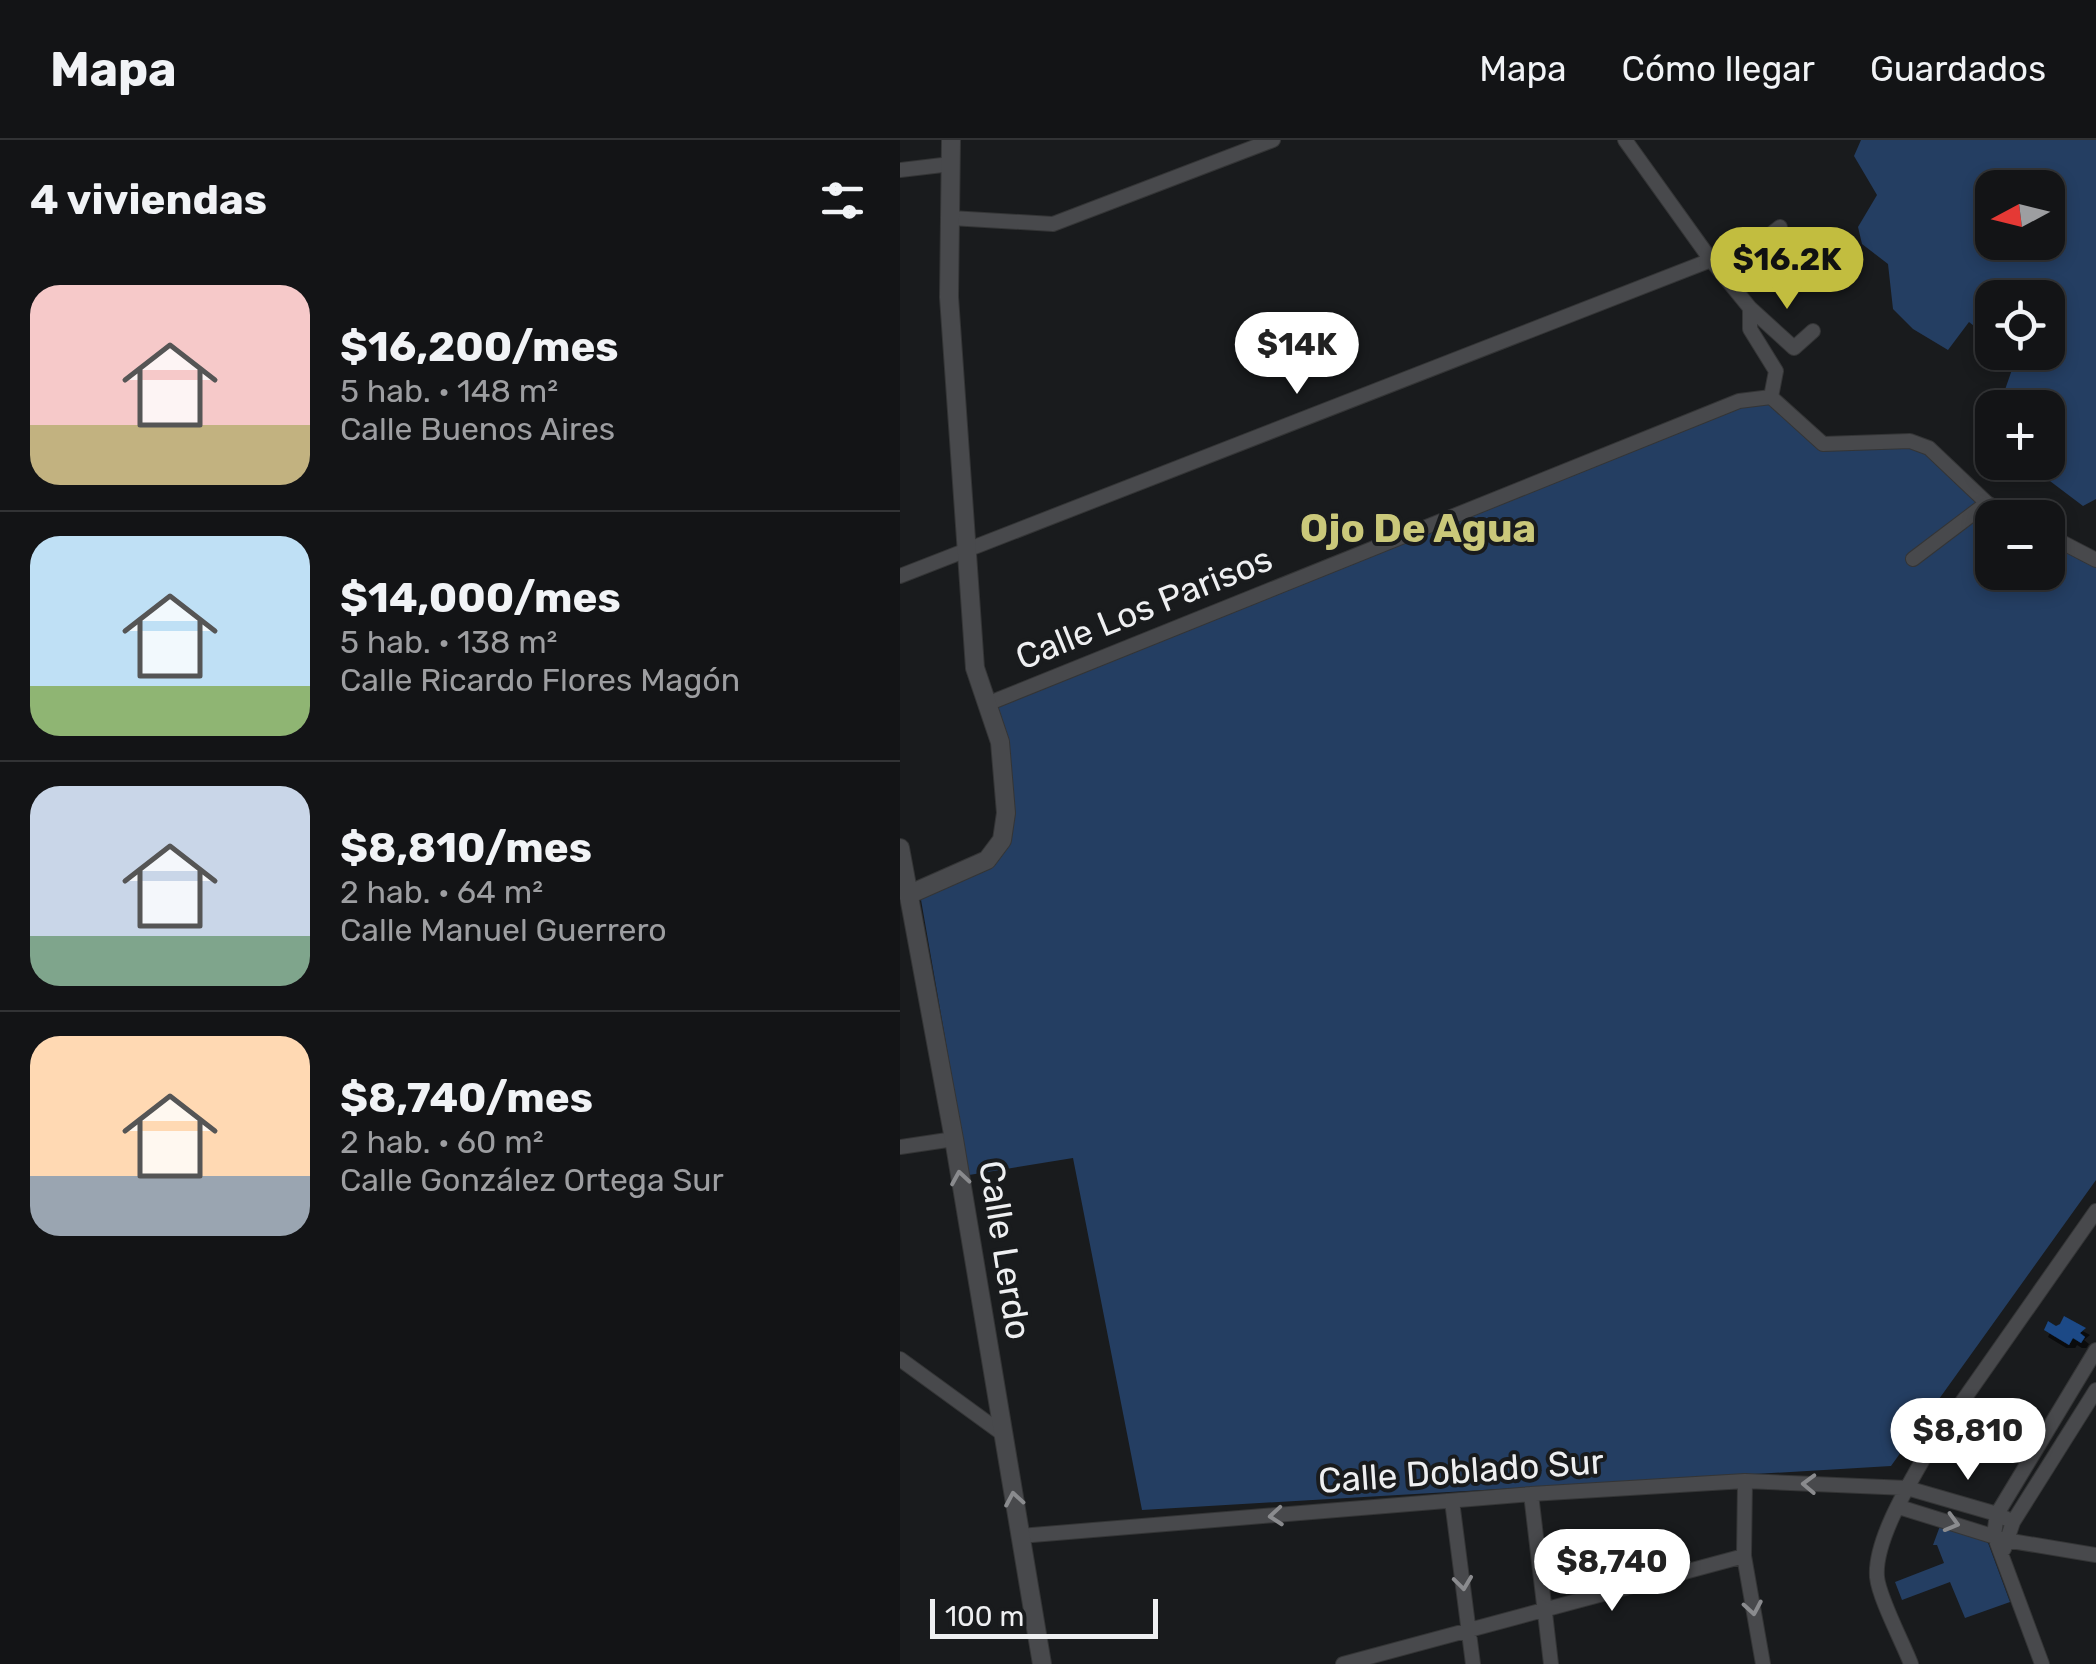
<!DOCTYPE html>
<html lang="es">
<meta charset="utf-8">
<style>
body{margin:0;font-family:Rubik,sans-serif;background:#1c1d1f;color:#f1f3f6;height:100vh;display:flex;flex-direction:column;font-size:38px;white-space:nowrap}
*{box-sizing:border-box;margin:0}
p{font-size:32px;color:#9d9ea1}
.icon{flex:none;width:55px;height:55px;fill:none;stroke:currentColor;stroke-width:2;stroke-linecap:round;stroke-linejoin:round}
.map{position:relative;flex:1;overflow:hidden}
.panel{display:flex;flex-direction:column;background:#131416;width:900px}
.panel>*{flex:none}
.needle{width:65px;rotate:263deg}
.buttons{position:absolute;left:1075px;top:30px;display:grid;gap:20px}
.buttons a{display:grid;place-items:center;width:90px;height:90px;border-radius:20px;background:#131416;box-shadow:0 5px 15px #0003,0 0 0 2px #323335;font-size:50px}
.scale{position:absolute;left:30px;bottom:25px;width:228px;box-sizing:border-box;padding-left:10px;border:5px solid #eeeff1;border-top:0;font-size:28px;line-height:35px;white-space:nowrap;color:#eeeff1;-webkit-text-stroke:8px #191b1d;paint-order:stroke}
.price{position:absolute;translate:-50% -85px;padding:0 22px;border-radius:35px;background:#fff;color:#222;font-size:32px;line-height:65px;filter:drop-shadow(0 2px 5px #0008)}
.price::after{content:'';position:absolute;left:50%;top:60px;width:30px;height:22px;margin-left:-15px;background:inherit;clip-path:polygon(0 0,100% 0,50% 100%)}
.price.on{background:#c2bd3f;color:#111}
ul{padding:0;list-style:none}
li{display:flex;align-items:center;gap:30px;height:250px;padding:0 30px}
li+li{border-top:2px solid #323335}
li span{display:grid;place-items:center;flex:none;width:280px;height:200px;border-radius:30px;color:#555}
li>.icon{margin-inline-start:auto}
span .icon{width:120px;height:120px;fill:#fffc;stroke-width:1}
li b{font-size:42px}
h2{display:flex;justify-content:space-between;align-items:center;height:120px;padding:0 30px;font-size:42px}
header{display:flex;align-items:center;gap:60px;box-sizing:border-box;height:140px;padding:0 50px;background:#131416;border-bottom:2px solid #323335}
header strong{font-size:48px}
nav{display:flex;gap:55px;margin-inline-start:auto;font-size:35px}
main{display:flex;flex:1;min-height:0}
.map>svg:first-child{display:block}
.green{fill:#243e62;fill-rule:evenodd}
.building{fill:#1a4886;filter:url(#shadow)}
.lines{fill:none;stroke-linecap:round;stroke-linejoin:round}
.minor-casing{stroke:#343536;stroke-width:16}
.tertiary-casing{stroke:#343536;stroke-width:20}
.minor{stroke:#48494c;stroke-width:14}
.tertiary{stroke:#48494c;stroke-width:18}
.oneway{stroke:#8a8b8e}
.labels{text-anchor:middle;stroke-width:8;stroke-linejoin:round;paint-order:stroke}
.street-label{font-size:35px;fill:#eeeff1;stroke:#191b1d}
.quarter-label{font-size:40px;font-weight:bold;fill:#cac87a;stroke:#191b1d}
</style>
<header>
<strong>Mapa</strong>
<nav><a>Mapa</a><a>Cómo llegar</a><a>Guardados</a></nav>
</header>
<main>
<section class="panel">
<h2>4 viviendas<svg class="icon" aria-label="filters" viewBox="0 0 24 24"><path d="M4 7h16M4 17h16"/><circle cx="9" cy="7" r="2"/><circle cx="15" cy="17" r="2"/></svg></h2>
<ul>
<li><span style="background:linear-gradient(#f6c9c9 70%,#c2b280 0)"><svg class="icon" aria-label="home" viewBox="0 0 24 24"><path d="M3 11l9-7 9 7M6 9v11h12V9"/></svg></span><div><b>$16,200/mes</b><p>5 hab. · 148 m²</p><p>Calle Buenos Aires</p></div></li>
<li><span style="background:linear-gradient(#bfe0f5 75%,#8fb573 0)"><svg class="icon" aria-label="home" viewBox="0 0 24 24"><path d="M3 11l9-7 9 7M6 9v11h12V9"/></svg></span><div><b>$14,000/mes</b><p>5 hab. · 138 m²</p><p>Calle Ricardo Flores Magón</p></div></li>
<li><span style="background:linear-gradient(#c9d6e8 75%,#7fa58c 0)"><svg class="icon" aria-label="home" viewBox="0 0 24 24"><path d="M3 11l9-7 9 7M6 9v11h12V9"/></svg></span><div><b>$8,810/mes</b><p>2 hab. · 64 m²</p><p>Calle Manuel Guerrero</p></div></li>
<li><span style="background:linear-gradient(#ffd9b3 70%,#9aa5b1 0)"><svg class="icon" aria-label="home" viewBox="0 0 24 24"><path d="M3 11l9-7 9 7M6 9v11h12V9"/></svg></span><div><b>$8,740/mes</b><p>2 hab. · 60 m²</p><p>Calle González Ortega Sur</p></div></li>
</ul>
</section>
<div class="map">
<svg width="1196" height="1524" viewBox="0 0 1196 1524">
<defs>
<filter id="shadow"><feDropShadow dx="4" dy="7" stdDeviation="0" flood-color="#0009"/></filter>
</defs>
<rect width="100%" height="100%" fill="#191b1d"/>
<path class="green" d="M961 0H1196V359L1183 366 1126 323 1148 322V268L1099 267 1116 218 1109 213 1148 212V158H1092V200L1069 182 1048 210 1013 189 993 169 988 124 962 104 958 87 977 55 954 16ZM1092 48H1148V102H1092Z
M865 261 929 302H1011L1112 377 1092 378V432H1148V396L1196 421V1040L991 1326 242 1370 173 1018 69 1035 20 754 84 723 109 666 86 566 837 265Z
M1040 1386 1087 1400 1110 1462 1065 1478 1050 1442 1002 1460 995 1442 1044 1423 1037 1405H1033Z"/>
<path class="building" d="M1164 1176 1186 1188 1180 1193 1185 1197 1181 1203 1173 1198 1169 1205 1144 1190 1148 1181 1156 1186 1160 1184Z"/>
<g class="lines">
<defs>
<path id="minor" d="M725 0 811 120 850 168V189L876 231 871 257
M0 30 51 24
M51 78 153 84 373 0
M822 133 880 87
M850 168 894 208 913 191
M871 257 923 304 1010 301 1029 308 1087 363 1114 378
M1148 395 1196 420
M1013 419 1087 363
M0 436 811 120
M87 564 839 261 871 257
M0 1007 54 999
M0 1219 103 1294
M845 1341 844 1416 863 1524
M631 1354 651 1524
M552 1361 573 1524
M999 1367 1105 1400 1196 1415
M120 1396 631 1354 845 1341 1007 1348 1097 1374 1113 1382
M1104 1409 1113 1382 1196 1250
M443 1524 844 1416
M1011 1524C1003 1503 979 1458 977 1437 974 1400 1011 1341 1029 1309L1196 1071
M1142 1524 1094 1395 1097 1374 1196 1210"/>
<path id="tertiary" d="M0 708 54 999 142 1524
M8 755 87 720 102 700 106 673 100 602 75 528 49 157 51 0"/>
</defs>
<use href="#minor" class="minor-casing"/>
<use href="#tertiary" class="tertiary-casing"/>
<use href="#minor" class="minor"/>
<use href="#tertiary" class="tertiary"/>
</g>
<defs><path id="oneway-chevron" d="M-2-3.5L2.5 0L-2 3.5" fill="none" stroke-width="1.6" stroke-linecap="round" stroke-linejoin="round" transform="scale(2.5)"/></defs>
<g class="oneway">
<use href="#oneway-chevron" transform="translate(60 1038) rotate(-99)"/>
<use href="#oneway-chevron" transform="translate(909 1344) rotate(-178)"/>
<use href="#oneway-chevron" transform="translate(114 1359) rotate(-100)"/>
<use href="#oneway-chevron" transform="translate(376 1376) rotate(175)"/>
<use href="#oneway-chevron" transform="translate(1052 1383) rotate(16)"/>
<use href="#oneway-chevron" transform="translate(563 1443) rotate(83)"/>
<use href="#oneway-chevron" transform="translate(853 1468) rotate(80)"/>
</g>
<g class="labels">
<g class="street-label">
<text transform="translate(244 468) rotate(-22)" y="12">Calle Los Parisos</text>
<text transform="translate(105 1110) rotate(81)" y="12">Calle Lerdo</text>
<text transform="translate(561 1331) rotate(-4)" y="12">Calle Doblado Sur</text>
</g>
<g class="quarter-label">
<text x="518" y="402">Ojo De Agua</text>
</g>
</g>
</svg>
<div class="buttons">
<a><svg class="needle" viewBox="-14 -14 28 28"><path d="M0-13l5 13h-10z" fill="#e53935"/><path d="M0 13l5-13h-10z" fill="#9d9ea1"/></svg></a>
<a><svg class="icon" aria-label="locate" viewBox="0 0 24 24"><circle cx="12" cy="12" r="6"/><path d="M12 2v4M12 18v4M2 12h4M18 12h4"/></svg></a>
<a>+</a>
<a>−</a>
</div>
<div class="scale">100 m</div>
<b class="price on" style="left:887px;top:172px">$16.2K</b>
<b class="price" style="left:397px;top:257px">$14K</b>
<b class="price" style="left:1068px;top:1343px">$8,810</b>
<b class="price" style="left:712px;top:1474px">$8,740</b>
</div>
</main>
